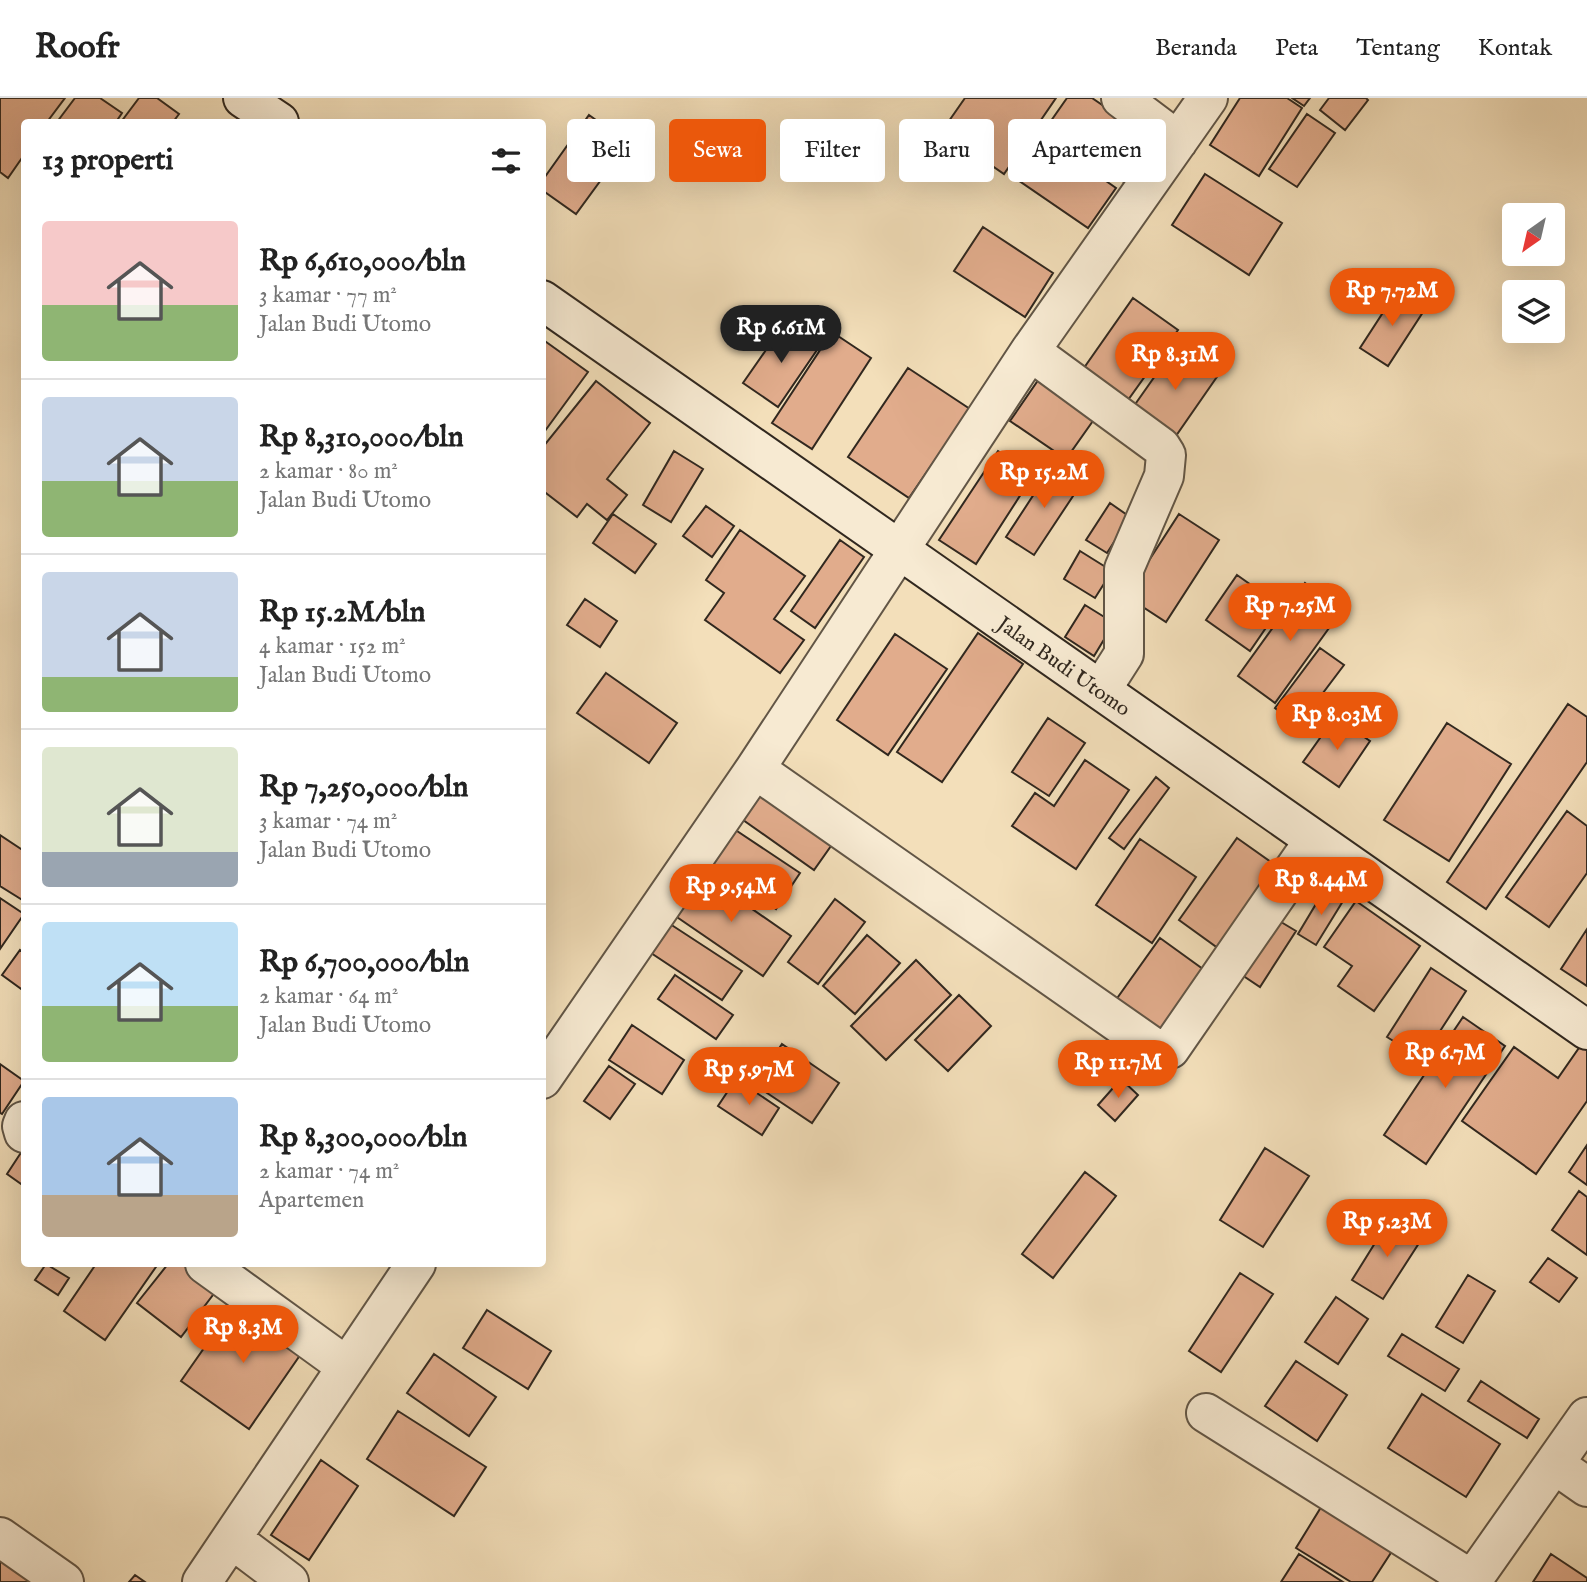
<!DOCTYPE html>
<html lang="id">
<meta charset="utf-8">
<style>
body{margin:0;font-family:"IM FELL English",serif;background:#f6f6f6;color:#222;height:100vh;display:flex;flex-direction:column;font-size:26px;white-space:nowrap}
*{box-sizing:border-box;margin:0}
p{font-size:23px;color:#767676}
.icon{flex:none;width:38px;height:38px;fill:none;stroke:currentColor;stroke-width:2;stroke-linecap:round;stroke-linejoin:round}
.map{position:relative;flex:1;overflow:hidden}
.drawer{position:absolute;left:21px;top:21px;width:525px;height:1148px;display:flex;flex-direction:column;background:#fff;border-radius:7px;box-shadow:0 7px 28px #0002}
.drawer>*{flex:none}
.banner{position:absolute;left:567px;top:21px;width:665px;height:63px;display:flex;gap:14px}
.needle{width:46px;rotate:214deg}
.buttons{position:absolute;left:1502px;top:105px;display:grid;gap:14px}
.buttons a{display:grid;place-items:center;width:63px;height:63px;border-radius:7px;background:#fff;box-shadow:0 7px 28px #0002;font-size:35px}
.price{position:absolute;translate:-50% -60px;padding:0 16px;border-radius:24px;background:#ea580c;color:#fff;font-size:23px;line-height:46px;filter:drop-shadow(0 2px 4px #0008)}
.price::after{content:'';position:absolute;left:50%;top:42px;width:21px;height:16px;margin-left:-10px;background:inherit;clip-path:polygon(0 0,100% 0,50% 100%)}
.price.current{background:#222;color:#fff}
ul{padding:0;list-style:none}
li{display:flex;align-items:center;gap:21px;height:175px;padding:0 21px}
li+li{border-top:2px solid #e0e0e0}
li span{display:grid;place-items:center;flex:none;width:196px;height:140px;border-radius:7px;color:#555}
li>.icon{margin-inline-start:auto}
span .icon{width:84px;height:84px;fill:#fffc;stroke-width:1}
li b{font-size:30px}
h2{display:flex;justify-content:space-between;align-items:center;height:84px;padding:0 21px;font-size:30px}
.tag{padding:0 24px;border-radius:7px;background:#fff;box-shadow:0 7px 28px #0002;font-size:24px;line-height:63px}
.tag.current{background:#ea580c;color:#fff}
header{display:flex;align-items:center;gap:42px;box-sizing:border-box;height:98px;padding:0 35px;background:#fff;border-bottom:2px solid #e0e0e0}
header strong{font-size:33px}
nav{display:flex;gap:38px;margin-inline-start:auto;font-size:24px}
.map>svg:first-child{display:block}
.building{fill:#e1ac8c;stroke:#31281f;stroke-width:2}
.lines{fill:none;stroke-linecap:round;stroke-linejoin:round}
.street-casing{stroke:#625646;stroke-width:42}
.secondary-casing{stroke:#31281f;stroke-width:42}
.street{stroke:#f7ead2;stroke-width:38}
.secondary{stroke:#f7ead2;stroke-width:38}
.labels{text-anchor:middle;stroke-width:6;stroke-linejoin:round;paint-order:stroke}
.street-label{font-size:21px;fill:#31281f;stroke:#f7ead2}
</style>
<header>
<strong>Roofr</strong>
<nav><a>Beranda</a><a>Peta</a><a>Tentang</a><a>Kontak</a></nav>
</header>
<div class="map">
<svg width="1587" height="1484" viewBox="0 0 1587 1484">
<rect width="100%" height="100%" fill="#f3dfba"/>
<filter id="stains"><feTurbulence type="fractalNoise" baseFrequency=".00286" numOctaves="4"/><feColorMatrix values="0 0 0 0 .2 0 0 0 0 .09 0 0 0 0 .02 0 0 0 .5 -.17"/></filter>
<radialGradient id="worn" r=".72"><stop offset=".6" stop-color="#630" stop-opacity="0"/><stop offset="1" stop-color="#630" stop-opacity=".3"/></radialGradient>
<path class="building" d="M0 0H65L47 24H24V57L8 80 0 74Z
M75 0H100L122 15 116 24H57Z
M139 0H157L179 16 173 24H121Z
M965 0H1056L1004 76 942 33Z
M1067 0H1092L1153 42 1124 84 1046 30Z
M1240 0H1287L1302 10 1259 78 1210 47Z
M1292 0H1310L1304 8Z
M1329 0H1366L1368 2 1345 32 1320 12Z
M1307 16 1335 35 1297 89 1269 71Z
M589 17 628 45 576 116 542 92V83Z
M1043 39 1116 90 1088 130 1015 80Z
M1205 76 1282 125 1249 177 1172 127Z
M983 129 1053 175 1025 219 954 173Z
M1397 193 1425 211 1388 268 1360 250Z
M1133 200 1178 232 1123 309 1079 277Z
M784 226 819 249 778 309 743 285Z
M832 234 871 260 812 351 772 325Z
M542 241 588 274 542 337Z
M1179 244 1221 273 1171 345 1129 315Z
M908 270 970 311 909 400 848 359Z
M1039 281 1095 320 1066 361 1010 323Z
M596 283 650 325 607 381 627 397 607 422 587 406 577 419 542 392V350Z
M674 353 703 371 671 424 643 407Z
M998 353 1034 376 976 466 939 442Z
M1053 367 1081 386 1034 457 1006 439Z
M1110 405 1130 419 1107 455 1086 442Z
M706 408 734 428 712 459 683 438Z
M613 416 656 446 635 475 593 445Z
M1179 416 1219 442 1166 524 1126 498Z
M740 432 805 478 774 521 804 542 780 575 705 522 724 495 706 482Z
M840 442 864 459 815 530 791 513Z
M1080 453 1112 473 1095 500 1064 481Z
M1237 477 1281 508 1250 553 1206 522Z
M1305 485 1342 512 1275 605 1238 578Z
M585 501 617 523 600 549 567 527Z
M1085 507 1114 525 1094 558 1065 539Z
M978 535 1023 566 942 684 897 654Z
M895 536 947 571 888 657 837 622Z
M1320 550 1344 567 1298 628 1275 610Z
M606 575 677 625 649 665 577 615Z
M1568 606 1587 619V664L1486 811 1447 784Z
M1335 619 1370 643 1339 689 1303 664Z
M1048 620 1085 645 1049 698 1012 674Z
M1447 625 1511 666 1449 763 1384 722Z
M1085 662 1129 692 1076 771 1012 728 1035 695 1054 708Z
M1156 679 1169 690 1124 751 1109 740Z
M759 683 838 738 814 772 736 717Z
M1567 713 1587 728V775L1549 829 1506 799Z
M731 729 800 775 776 811 707 764Z
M0 737 24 753V803L0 788Z
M1237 740 1281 771 1222 853 1179 822Z
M1140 741 1196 779 1152 845 1096 807Z
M699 774 791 838 763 878 671 815Z
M1325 791 1343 803 1316 847 1298 836Z
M0 800 24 816 0 851Z
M835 801 865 824 818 886 788 864Z
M1356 803 1420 848 1374 913 1338 888 1352 868 1324 849Z
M1271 818 1296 833 1260 889 1236 873Z
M667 824 742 873 722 902 648 853Z
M1587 831V888L1561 871Z
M867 837 900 865 855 916 823 888Z
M1160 840 1207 874 1160 940 1113 906Z
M20 852 24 855V893L2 877Z
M916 862 951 897 886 962 851 928Z
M1431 870 1466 893 1422 961 1387 939Z
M675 877 733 917 716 941 658 901Z
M959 897 991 928 948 973 915 942Z
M1463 919 1505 948 1426 1066 1384 1037Z
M632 927 684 962 662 996 609 962Z
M782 946 839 985 812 1025 755 987Z
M1581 947 1587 952V1003L1536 1076 1462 1023 1514 949 1558 980Z
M0 966 24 983 2 1016 0 1015Z
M609 968 635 986 610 1021 584 1003Z
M736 981 779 1010 762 1037 718 1008Z
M1121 981 1138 997 1115 1023 1098 1007Z
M1587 1047V1087L1569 1074Z
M24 1050V1088L7 1076Z
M1265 1050 1309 1078 1263 1149 1220 1122Z
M1085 1074 1116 1098 1053 1180 1022 1156Z
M1579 1093 1587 1099V1157L1552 1132Z
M1390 1121 1421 1142 1383 1201 1352 1182Z
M1548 1160 1577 1180 1559 1204 1530 1184Z
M46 1166 69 1180 58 1197 35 1182Z
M96 1166H158L105 1242 64 1213Z
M168 1166H189L219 1189 181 1239 137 1205Z
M1240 1175 1273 1196 1221 1274 1189 1253Z
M1468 1177 1495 1193 1463 1245 1436 1229Z
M1336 1199 1368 1221 1338 1266 1305 1244Z
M237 1203 305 1250 249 1331 181 1283Z
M487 1212 551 1253 528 1291 463 1250Z
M1402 1236 1459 1271 1445 1293 1388 1258Z
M434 1256 496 1299 469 1338 407 1295Z
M1296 1263 1347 1297 1317 1343 1265 1308Z
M1481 1283 1539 1321 1527 1340 1468 1303Z
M1422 1296 1500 1346 1466 1399 1388 1350Z
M398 1313 486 1369 454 1418 367 1361Z
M321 1362 358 1388 309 1462 271 1437Z
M1323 1406 1394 1450 1372 1484H1351L1296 1450Z
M0 1453 46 1484H0Z
M1299 1456 1343 1484H1281Z
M1551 1456 1587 1480V1484H1533Z
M135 1477 145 1484H129Z"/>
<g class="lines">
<defs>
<path id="street" d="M1121 0 1178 43
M1030 253 1161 349 1166 357 1164 378 1124 471V556L1101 592
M755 671 1160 954 1170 951 1313 744
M542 981 755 671 1030 253 1208 0
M24 1023 22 1028 24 1035
M205 1166 346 1268
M1206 1315 1472 1482
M1554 1366 1587 1389
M0 1439 64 1484
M232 1441 289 1484
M202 1484 416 1166
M1471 1484 1587 1319"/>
<path id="secondary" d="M243 0 279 24
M542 202 1587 932"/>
</defs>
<use href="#street" class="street-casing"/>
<use href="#secondary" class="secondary-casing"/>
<use href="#street" class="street"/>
<use href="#secondary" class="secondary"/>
</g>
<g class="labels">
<g class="street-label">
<text transform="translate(1064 568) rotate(35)" y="7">Jalan Budi Utomo</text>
</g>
</g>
<rect width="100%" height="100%" filter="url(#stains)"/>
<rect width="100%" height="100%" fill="url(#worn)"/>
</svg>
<div class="buttons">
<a><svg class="needle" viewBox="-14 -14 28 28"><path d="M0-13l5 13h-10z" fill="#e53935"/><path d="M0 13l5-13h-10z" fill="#767676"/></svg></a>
<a><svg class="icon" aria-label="layers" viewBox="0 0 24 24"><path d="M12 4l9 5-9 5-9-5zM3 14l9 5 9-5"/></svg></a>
</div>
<b class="price" style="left:1392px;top:230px">Rp 7.72M</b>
<b class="price current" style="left:781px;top:267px">Rp 6.61M</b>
<b class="price" style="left:1175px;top:294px">Rp 8.31M</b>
<b class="price" style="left:1044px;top:412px">Rp 15.2M</b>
<b class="price" style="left:1290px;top:545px">Rp 7.25M</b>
<b class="price" style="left:1337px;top:654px">Rp 8.03M</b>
<b class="price" style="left:1321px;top:819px">Rp 8.44M</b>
<b class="price" style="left:731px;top:826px">Rp 9.54M</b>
<b class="price" style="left:1445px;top:992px">Rp 6.7M</b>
<b class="price" style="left:1118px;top:1002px">Rp 11.7M</b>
<b class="price" style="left:749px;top:1009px">Rp 5.97M</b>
<b class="price" style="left:1387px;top:1161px">Rp 5.23M</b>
<b class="price" style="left:243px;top:1267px">Rp 8.3M</b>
<div class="banner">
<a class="tag">Beli</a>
<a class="tag current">Sewa</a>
<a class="tag">Filter</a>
<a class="tag">Baru</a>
<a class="tag">Apartemen</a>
</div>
<section class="drawer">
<h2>13 properti<svg class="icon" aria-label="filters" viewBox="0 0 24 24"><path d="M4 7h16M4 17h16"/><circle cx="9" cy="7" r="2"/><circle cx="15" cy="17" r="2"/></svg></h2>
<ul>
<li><span style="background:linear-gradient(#f6c9c9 60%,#8fb573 0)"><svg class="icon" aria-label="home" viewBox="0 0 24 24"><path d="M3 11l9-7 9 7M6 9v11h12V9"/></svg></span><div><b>Rp 6,610,000/bln</b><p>3 kamar · 77 m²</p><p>Jalan Budi Utomo</p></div></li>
<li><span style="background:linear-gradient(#c9d6e8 60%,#8fb573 0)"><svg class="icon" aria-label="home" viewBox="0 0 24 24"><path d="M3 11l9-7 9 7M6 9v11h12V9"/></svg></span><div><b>Rp 8,310,000/bln</b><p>2 kamar · 80 m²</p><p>Jalan Budi Utomo</p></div></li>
<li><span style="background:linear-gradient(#c9d6e8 75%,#8fb573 0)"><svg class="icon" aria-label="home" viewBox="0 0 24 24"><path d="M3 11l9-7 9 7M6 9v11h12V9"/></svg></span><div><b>Rp 15.2M/bln</b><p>4 kamar · 152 m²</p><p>Jalan Budi Utomo</p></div></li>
<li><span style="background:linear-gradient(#dfe7d0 75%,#9aa5b1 0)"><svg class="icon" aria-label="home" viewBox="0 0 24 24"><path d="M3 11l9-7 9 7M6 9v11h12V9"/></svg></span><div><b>Rp 7,250,000/bln</b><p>3 kamar · 74 m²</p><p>Jalan Budi Utomo</p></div></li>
<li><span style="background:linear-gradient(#bfe0f5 60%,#8fb573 0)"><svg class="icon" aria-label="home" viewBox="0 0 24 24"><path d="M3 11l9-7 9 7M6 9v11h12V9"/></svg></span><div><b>Rp 6,700,000/bln</b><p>2 kamar · 64 m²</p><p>Jalan Budi Utomo</p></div></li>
<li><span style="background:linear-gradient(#a9c7e8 70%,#b9a48a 0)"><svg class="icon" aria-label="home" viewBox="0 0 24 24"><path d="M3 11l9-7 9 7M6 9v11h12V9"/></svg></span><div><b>Rp 8,300,000/bln</b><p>2 kamar · 74 m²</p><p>Apartemen</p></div></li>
</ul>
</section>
</div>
